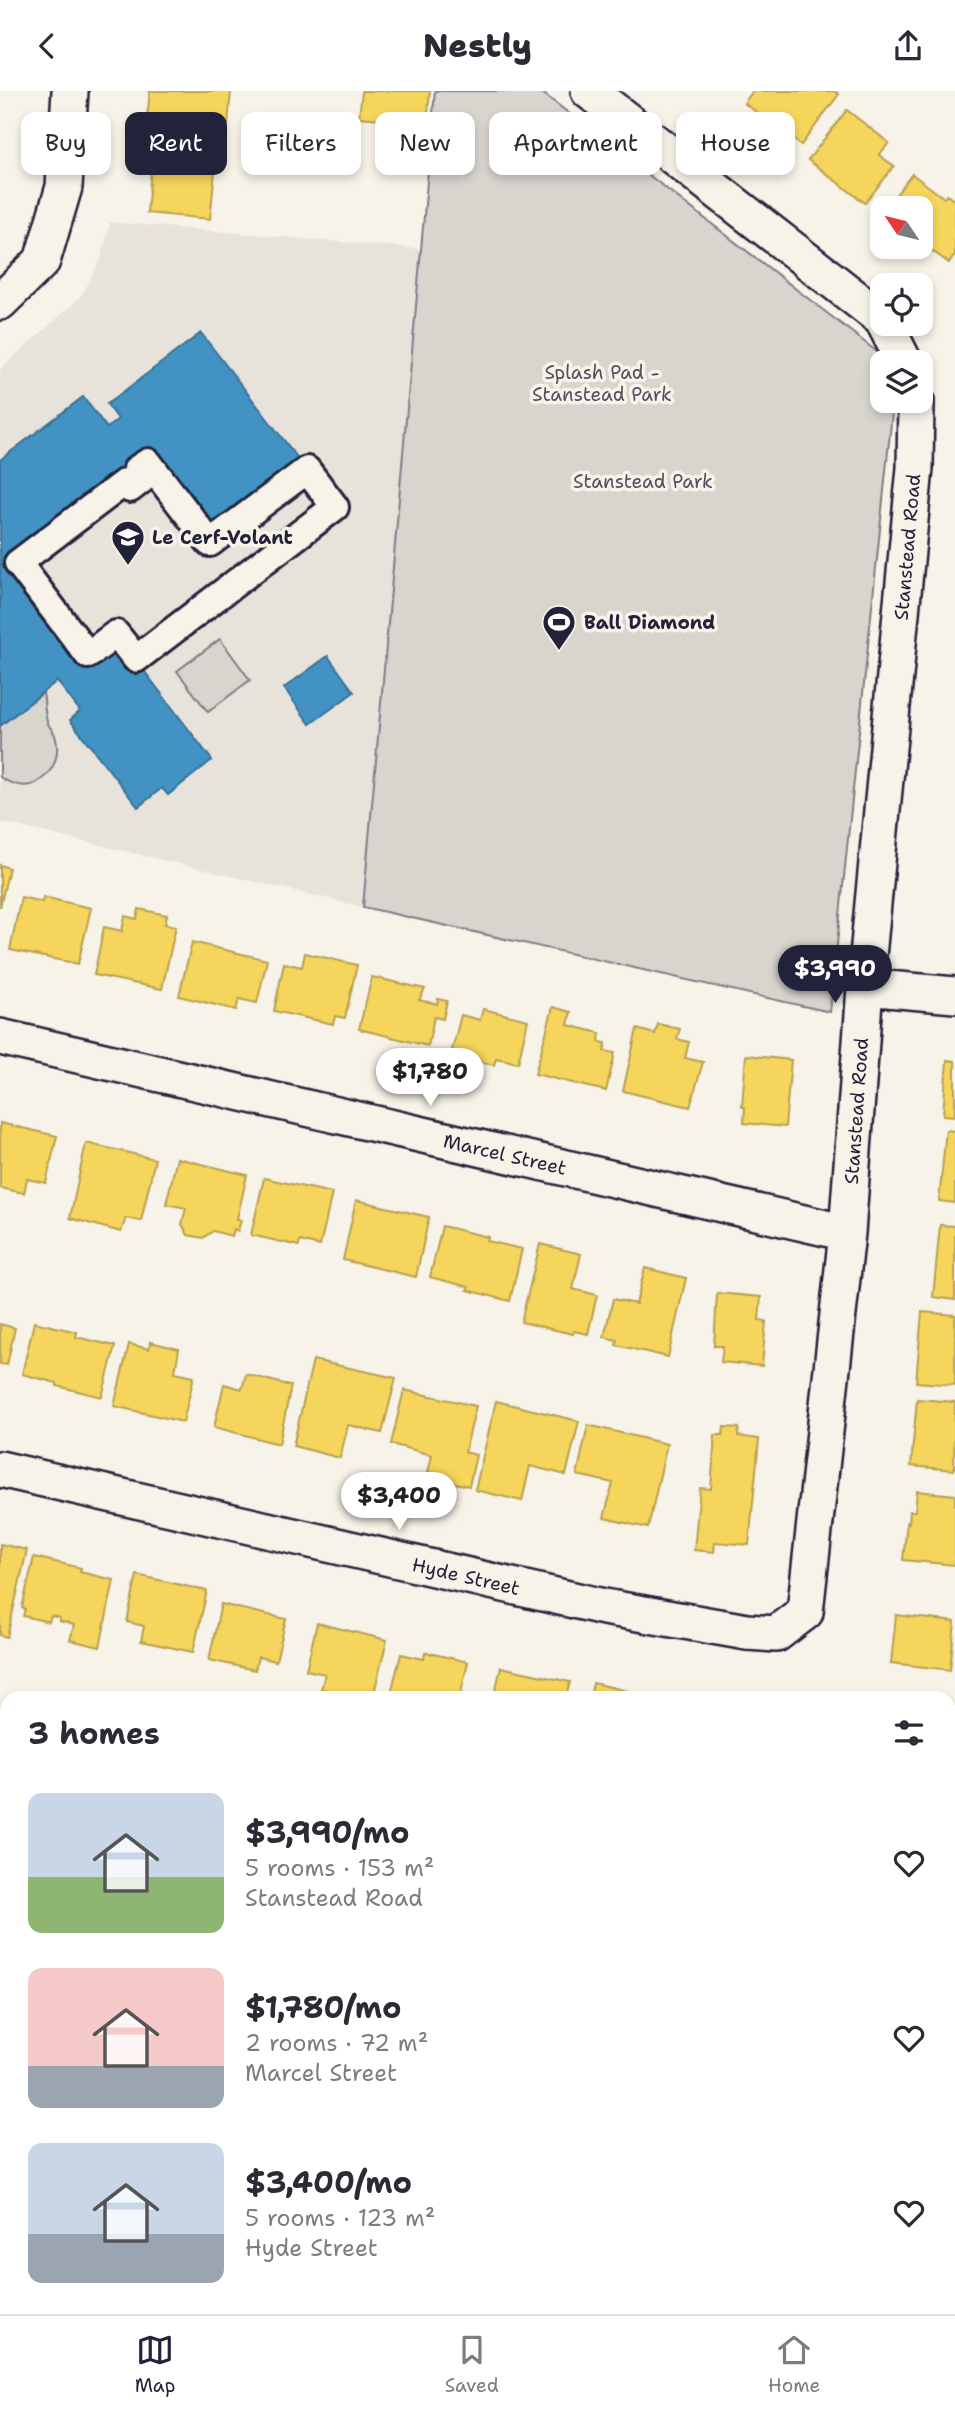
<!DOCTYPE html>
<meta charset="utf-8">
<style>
body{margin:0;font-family:"Shantell Sans",sans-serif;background:#f7f7f7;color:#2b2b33;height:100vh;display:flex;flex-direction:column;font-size:26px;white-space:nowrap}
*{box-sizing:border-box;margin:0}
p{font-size:23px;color:#7c7c81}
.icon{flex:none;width:38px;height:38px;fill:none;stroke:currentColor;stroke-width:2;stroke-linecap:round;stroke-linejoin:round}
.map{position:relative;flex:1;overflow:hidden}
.side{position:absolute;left:0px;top:1600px;width:956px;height:625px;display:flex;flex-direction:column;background:#fff;border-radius:21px 21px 0 0;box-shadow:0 4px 10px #0003}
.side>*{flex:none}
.guide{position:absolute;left:21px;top:21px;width:914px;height:63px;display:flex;gap:14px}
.needle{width:46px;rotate:305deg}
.buttons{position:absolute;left:870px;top:105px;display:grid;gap:14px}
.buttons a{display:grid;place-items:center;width:63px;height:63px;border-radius:14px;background:#fff;box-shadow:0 4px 10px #0003;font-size:35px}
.price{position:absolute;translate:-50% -60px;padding:0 16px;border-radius:24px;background:#fff;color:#222;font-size:23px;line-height:46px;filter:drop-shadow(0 2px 4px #0008)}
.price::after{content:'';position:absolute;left:50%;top:42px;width:21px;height:16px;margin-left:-10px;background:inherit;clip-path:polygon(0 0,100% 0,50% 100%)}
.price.current{background:#22223b;color:#fff}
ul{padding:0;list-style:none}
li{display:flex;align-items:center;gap:21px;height:175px;padding:0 28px}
li span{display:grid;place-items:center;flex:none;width:196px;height:140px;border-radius:14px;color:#555}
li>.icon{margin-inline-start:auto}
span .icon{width:84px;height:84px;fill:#fffc;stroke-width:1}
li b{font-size:30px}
h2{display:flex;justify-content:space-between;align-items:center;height:84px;padding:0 28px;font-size:30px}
.tag{padding:0 24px;border-radius:14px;background:#fff;box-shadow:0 4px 10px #0003;font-size:24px;line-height:63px}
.tag.current{background:#22223b;color:#fff}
header{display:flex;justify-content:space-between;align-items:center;height:91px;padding:0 28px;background:#fff;font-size:32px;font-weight:800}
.dock{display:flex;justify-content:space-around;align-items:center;height:98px;border-top:2px solid #e1e1e2;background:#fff;font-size:19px;color:#7c7c81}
.dock a{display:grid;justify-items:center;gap:4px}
.dock .current{color:#22223b}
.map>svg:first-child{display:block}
.built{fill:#e7e3db}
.green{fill:#d8d5cf;stroke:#7d7c85;stroke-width:2}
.homes{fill:#f6d55c;stroke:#b69f52;stroke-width:2}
.schools{fill:#4393c3;stroke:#39719a;stroke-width:2}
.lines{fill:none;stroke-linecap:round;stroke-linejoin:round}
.pedestrian-casing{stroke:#22223b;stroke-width:32}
.minor-casing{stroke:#22223b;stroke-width:40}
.tertiary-casing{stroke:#22223b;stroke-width:44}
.pedestrian{stroke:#f7f3e8;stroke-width:26}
.minor{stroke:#f7f3e8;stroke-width:35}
.tertiary{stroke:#f7f3e8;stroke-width:38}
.labels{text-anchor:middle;stroke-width:7;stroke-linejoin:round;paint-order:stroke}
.park-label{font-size:19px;fill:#504f60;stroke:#f7f3e8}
.poi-label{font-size:19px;font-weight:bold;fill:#22223b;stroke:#f7f3e8;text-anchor:start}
.street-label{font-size:19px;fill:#22223b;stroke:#f7f3e8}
</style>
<header><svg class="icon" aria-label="back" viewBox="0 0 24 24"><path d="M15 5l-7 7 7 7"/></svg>Nestly<svg class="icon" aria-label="share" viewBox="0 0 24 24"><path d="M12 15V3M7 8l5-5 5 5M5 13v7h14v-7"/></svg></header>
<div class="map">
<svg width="955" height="2223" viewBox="0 0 955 2223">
<rect width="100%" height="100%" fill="#f7f3e8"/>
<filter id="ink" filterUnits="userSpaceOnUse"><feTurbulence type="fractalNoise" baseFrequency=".0143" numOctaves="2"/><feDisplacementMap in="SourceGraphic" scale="14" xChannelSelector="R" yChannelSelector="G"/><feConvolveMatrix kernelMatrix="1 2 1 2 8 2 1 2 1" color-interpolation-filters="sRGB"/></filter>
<g filter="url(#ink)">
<path class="built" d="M110 131 421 158 363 816 0 731V278L70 216 83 202 101 168Z"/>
<path class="green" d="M435 0H540L876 260 882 282V310H889L892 322 830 921 363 816Z
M220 548 250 589 208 621 177 580Z
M43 602C45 611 44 621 47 630 48 635 53 639 55 644 61 664 54 682 36 692 25 698 10 693 0 686V635Z"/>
<path class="homes" d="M150 0H231L228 33 147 27Z
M362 0H430L427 32 359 26Z
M753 0H834L839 3 801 54 744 12Z
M847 19 889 52 879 64 894 75 865 112 808 69Z
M160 55 217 61 210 128 147 122 151 79 157 80Z
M912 83 944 107 947 104 955 110V164L949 172 920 151V117H886Z
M0 774 9 777 0 816Z
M21 806 42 811 43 806 91 817 78 873 10 859Z
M139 818 167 824 165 833 176 835 162 898 94 884 104 836 122 840 125 825 137 828Z
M192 851 267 869 257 912 239 908 236 919 179 905Z
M305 862 357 874 345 927 335 925 333 933 274 920 284 872 302 876Z
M372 886 425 898 419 909 437 913 438 908 447 910 443 928 434 926 428 955 359 938Z
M553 916 571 921 568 934 600 942 599 951 606 952 604 960 615 962 606 1000 535 983Z
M483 918 528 929 518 972 496 967 494 974 451 963 461 924 480 929Z
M658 933 680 938 677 948 689 951 685 967 703 971 690 1016 623 1000 637 938 655 943Z
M746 964 791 969 785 1036 744 1032 745 1016H742Z
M947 969 955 970V1025L943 1024Z
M0 1032 57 1045 46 1092 27 1088 24 1102 0 1097Z
M946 1039 955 1040V1112L939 1110Z
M86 1052 155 1068 141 1130 126 1127 121 1141 70 1127Z
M177 1067 247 1084 237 1128 241 1129 238 1140 234 1138 232 1145 213 1140 203 1147 188 1144 182 1133 186 1117 166 1113Z
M264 1087 332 1102 320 1155 300 1150 299 1155 251 1144Z
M356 1109 429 1126 416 1186 343 1169Z
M940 1134 955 1135V1209L933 1206Z
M442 1135 488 1146 487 1150 522 1158 510 1210 467 1199 469 1196 430 1186Z
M540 1153 581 1163 573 1198 597 1204 588 1243 574 1240 573 1243 521 1231Z
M645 1177 686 1187 668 1266 616 1254 617 1249 604 1246 613 1208 636 1213Z
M717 1202 761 1206 759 1229 766 1230 762 1275 721 1271 723 1255H714Z
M922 1221 955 1224V1294L916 1291Z
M34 1231 77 1241 76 1246 115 1255 102 1306 57 1295V1292L22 1283Z
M0 1233 15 1237 7 1274 0 1273Z
M150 1251 179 1258 175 1281 194 1285 183 1331 114 1315 129 1253 149 1258Z
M313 1269 396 1287 382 1342 348 1334 340 1367 293 1355Z
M246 1283 291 1295 279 1353 214 1336 224 1293 242 1298Z
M404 1299 476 1315 465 1361 476 1364 469 1395 427 1386 432 1364 391 1353Z
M917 1308 955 1311 954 1379 911 1375Z
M496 1310 579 1330 566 1384 530 1375 522 1410 475 1399Z
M588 1334 667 1353 648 1437 604 1427 613 1392 577 1384Z
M724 1336 739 1337 738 1345 759 1348 749 1454 715 1451 714 1461 694 1459 700 1397 711 1398 715 1344H723Z
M917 1400 955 1404V1474L903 1469 907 1431 909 1432 910 1420H915Z
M0 1453 27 1459 7 1546 0 1544Z
M34 1466 81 1477 80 1481 114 1489 100 1556 70 1549 74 1534 59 1530 60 1527 51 1525 49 1531 23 1525 25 1518 22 1517Z
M137 1484 207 1500 193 1561 141 1550 144 1535 127 1531Z
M221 1513 286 1528 276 1570 258 1566 255 1579 209 1569Z
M896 1524 955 1531 950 1579 891 1572Z
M317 1532 387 1549 373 1606H356L321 1598 325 1583 306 1579Z
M425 1561 468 1571 460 1606H390L401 1563 424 1568Z
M501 1576 570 1591 566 1606H494Z
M593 1592 654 1606H590Z
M948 1634H955V1695H948Z
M0 1656 7 1658V1705L0 1703Z
M0 1878 7 1880V1917L0 1941Z
M386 2217H449L448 2223H384Z
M470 2217H565L566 2218 565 2223H469Z
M789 2217H840L839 2223H805L789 2220Z
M869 2217H946L945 2223H869Z"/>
<path class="schools" d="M201 242 307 379 210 452 148 371 18 472 88 564 116 543 212 669 168 704 162 697 138 716 70 629 80 620 57 590 0 635V369L83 306 107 337 118 328 107 313Z
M328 565 354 601 310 633 284 597Z"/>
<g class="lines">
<defs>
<path id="pedestrian" d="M148 371 210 452 307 379 335 416 136 568 116 543 88 564 18 472 125 391 130 398 144 387 137 378Z"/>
<path id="minor" d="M589 0 882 228
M0 211 42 170 64 96 70 0
M885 233 904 271
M865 896 955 904
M0 946 847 1142
M0 1378 604 1516 747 1541 776 1543 805 1521 847 1142 865 896 915 377 916 310
M63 2223 64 2217"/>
<path id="tertiary" d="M0 1792 7 1793
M948 2016 955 2018"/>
</defs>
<use href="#pedestrian" class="pedestrian-casing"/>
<use href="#minor" class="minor-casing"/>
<use href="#tertiary" class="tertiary-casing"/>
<use href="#pedestrian" class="pedestrian"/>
<use href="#minor" class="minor"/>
<use href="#tertiary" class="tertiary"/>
</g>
</g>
<defs>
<symbol id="school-pin" viewBox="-11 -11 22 30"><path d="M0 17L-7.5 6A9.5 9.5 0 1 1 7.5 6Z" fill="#22223b" stroke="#f7f3e8"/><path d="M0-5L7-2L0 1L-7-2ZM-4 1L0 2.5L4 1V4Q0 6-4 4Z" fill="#fff"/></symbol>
<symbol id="stadium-pin" viewBox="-11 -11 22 30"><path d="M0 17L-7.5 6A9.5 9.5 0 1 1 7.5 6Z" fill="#22223b" stroke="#f7f3e8"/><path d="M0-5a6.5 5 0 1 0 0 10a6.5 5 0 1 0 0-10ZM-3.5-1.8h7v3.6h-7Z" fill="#fff"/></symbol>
</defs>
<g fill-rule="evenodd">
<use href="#school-pin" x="109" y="427" width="38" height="52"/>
<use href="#stadium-pin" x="540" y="512" width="38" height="52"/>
</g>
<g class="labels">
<g class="park-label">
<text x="602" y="288">Splash Pad -<tspan x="602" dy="22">Stanstead Park</tspan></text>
<text x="643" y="397">Stanstead Park</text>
</g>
<g class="poi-label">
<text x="152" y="453">Le Cerf-Volant</text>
<text x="584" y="538">Ball Diamond</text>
</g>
<g class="street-label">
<text transform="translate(907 456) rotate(-85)" y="7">Stanstead Road</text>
<text transform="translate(856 1020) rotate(-86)" y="7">Stanstead Road</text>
<text transform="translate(505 1063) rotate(13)" y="7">Marcel Street</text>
<text transform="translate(466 1485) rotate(13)" y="7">Hyde Street</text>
</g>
</g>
</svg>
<div class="buttons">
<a><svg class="needle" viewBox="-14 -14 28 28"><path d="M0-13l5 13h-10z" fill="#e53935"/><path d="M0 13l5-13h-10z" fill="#7c7c81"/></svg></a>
<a><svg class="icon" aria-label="locate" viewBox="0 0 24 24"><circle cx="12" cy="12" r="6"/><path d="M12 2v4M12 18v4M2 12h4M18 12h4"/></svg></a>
<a><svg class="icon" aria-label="layers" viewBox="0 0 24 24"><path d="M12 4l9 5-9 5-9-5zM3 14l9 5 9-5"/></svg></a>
</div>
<b class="price current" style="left:835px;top:914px">$3,990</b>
<b class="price" style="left:430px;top:1017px">$1,780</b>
<b class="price" style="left:399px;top:1441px">$3,400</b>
<div class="guide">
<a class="tag">Buy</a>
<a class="tag current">Rent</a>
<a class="tag">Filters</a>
<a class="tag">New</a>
<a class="tag">Apartment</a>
<a class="tag">House</a>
</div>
<section class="side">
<h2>3 homes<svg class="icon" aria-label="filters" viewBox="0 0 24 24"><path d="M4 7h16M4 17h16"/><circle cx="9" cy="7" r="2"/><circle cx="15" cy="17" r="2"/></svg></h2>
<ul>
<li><span style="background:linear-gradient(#c9d6e8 60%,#8fb573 0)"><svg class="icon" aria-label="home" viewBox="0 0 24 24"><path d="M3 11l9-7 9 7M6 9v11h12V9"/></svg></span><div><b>$3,990/mo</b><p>5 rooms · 153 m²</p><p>Stanstead Road</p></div><svg class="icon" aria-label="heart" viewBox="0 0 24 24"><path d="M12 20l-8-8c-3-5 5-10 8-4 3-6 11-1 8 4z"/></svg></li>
<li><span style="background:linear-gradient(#f6c9c9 70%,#9aa5b1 0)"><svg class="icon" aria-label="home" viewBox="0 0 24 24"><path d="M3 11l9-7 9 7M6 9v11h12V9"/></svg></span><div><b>$1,780/mo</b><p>2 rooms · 72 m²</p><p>Marcel Street</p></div><svg class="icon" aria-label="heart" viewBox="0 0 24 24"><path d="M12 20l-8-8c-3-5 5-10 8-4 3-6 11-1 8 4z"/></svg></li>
<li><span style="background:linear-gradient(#c9d6e8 65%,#9aa5b1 0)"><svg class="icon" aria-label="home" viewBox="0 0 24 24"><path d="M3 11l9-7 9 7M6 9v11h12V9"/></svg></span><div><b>$3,400/mo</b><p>5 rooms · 123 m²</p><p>Hyde Street</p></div><svg class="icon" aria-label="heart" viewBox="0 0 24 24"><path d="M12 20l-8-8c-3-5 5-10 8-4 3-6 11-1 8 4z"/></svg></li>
</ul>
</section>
</div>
<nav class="dock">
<a class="current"><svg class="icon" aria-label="map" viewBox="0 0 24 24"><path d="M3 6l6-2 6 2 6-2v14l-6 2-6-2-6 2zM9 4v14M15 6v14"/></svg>Map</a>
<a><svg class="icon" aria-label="saved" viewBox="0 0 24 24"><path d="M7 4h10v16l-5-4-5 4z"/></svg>Saved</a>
<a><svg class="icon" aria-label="home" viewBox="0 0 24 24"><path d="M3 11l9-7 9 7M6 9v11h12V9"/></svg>Home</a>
</nav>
